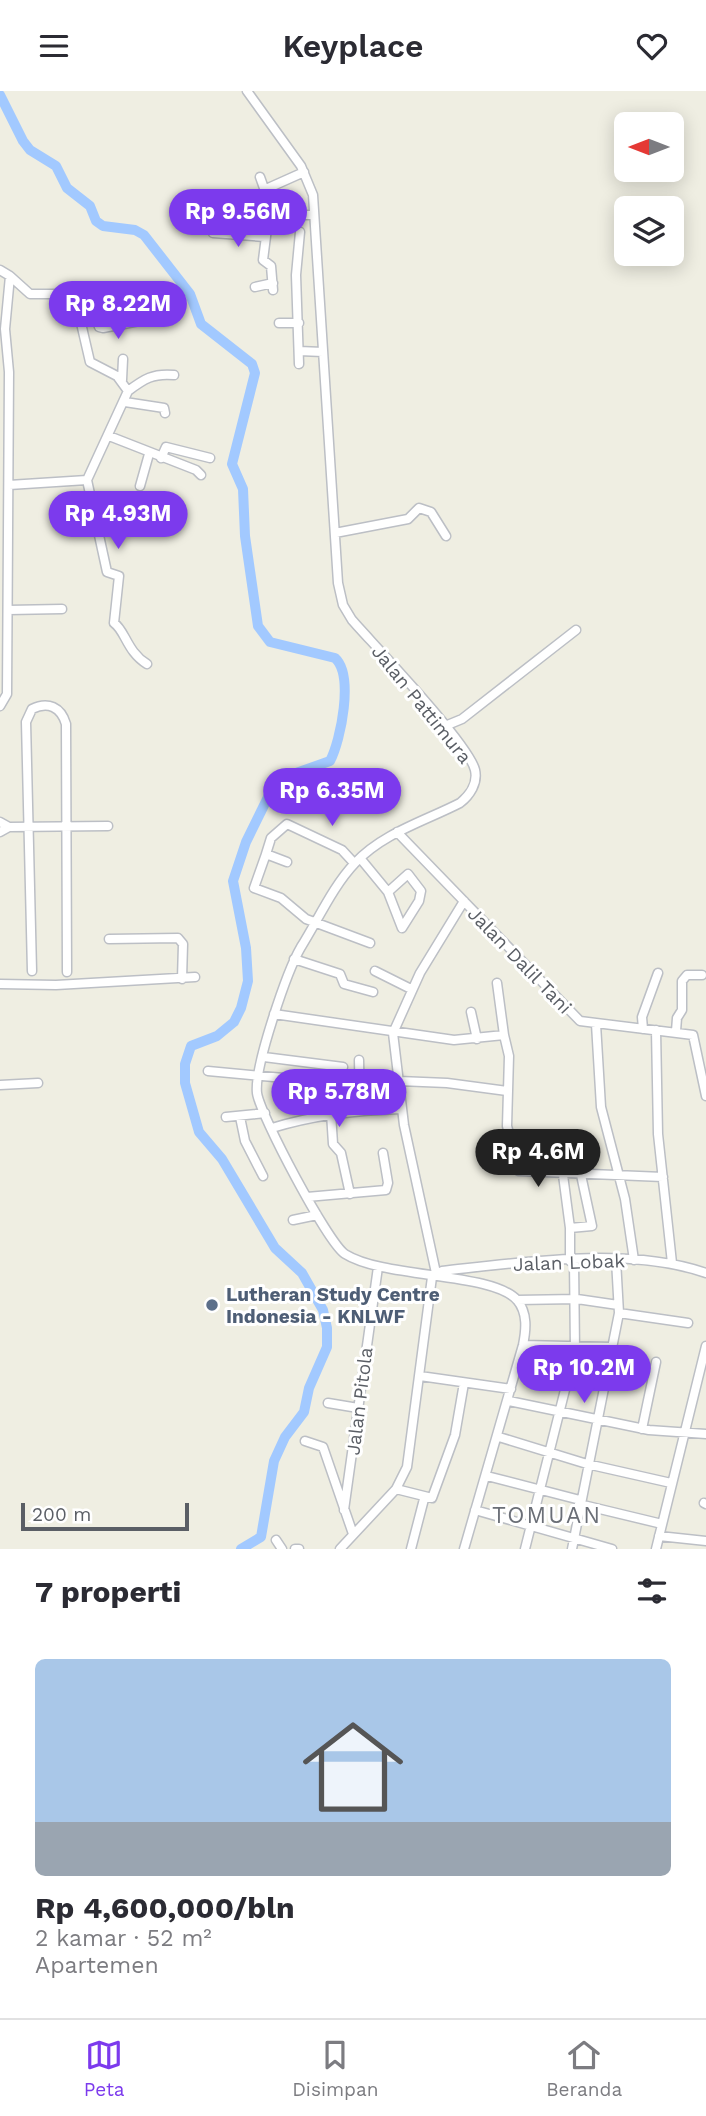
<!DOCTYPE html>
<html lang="id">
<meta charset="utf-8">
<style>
body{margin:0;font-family:"Work Sans",sans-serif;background:#f2f2f3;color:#2b2b33;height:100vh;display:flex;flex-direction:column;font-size:26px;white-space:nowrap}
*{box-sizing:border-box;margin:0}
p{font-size:23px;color:#7c7c81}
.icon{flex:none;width:38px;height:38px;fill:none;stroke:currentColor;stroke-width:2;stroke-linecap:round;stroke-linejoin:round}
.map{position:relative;height:1458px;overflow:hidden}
.side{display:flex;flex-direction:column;background:#fff;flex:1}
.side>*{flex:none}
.needle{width:46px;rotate:270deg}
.fabs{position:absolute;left:614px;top:21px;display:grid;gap:14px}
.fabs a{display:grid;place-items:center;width:70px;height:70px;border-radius:10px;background:#fff;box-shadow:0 4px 18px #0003;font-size:35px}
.scale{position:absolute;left:21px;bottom:18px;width:168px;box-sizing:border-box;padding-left:7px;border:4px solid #5a5e65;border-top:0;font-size:19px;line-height:24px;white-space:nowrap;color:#5a5e65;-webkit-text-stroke:5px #fff;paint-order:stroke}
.price{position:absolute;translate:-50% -60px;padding:0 16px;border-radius:24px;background:#7c3aed;color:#fff;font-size:23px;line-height:46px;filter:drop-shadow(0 2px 4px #0008)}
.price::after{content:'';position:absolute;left:50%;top:42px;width:21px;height:16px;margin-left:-10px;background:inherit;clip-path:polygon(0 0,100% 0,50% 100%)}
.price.active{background:#222;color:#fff}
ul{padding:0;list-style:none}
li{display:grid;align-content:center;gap:14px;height:371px;padding:0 35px}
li+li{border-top:2px solid #e1e1e2}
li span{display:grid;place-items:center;height:217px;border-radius:10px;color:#555}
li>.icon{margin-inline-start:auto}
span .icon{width:126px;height:126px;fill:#fffc;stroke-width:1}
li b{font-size:30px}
h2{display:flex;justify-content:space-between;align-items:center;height:84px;padding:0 35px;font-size:30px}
header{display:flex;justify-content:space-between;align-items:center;height:91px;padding:0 35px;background:#fff;font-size:32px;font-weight:600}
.menu{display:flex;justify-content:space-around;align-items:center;height:98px;border-top:2px solid #e1e1e2;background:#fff;font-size:19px;color:#7c7c81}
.menu a{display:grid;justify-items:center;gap:4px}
.menu .active{color:#7c3aed}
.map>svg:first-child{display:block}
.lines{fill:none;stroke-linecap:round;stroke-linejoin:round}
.river{stroke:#a2c9ff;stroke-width:10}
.minor-casing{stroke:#bcbfc5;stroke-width:11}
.minor{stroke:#fff;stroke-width:8}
.service-dot{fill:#5c6f8a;stroke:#fff;stroke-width:2.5}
.labels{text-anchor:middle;stroke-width:6;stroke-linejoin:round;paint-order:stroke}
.street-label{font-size:19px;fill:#5a5e65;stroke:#fff}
.service-label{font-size:19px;font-weight:bold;fill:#4e5e75;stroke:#fff;text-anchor:start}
.quarter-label{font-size:23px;letter-spacing:2px;fill:#6b6f77;stroke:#fff}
</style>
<header><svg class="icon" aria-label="menu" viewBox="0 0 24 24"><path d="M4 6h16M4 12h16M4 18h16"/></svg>Keyplace<svg class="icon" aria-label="heart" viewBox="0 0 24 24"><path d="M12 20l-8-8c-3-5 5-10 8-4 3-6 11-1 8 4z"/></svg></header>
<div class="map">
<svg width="706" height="1458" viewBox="0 0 706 1458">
<rect width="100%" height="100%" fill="#efeee2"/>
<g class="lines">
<path class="river" d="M0 4 23 50 30 59 56 75 67 97 90 115 96 130 103 135 135 139 144 144 190 203 201 233 252 273 255 282 232 373 243 398 245 445 258 535 270 551 335 567C354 584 341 649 330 670L282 687 274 694 246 751 233 790 246 857 248 890 241 917 234 931 217 945 191 955 185 973V992L199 1041 222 1068 275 1157 302 1182 323 1219 327 1237V1256L309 1297 304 1321 285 1346 274 1370 261 1446 241 1458"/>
<defs>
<path id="minor" d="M247 0 301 75 313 104 338 492 343 514 352 529C374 554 469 653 475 679 478 692 470 704 460 712 425 730 383 742 355 772 333 795 318 829 301 856 287 880 254 976 257 1002 260 1024 328 1152 345 1163 385 1188 492 1181 517 1209 528 1222 526 1239 523 1254L464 1458
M260 86 270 114 263 169 271 175 273 199
M266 98 304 81
M294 112 300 124H314
M213 142 265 146
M0 179 10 185 5 238 9 281 7 603 0 615
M255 196 273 192
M80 222 93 216 99 236 103 237 155 227
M279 232H299
M299 260 323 261
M299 273 296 184 300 141
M122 289 123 268
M128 300C144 288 153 282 174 284
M125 311 164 317 165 322
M109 345 196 379 201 384
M161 367 166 356 210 367
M87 389 107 481 119 485 114 532C125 539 127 561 147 573
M9 394 87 389 128 300 117 285 90 271 75 206 69 203H30L10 185
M140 395 149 363
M335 442 408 428 419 417 431 421 446 445
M8 519 62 518
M445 635 462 628 576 539
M0 731 9 736 108 735
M0 741 9 736
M397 741 580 930 693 944 706 1005
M266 763 271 747 287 733 342 759 354 772
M360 767 388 801 402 837 419 810 421 800 408 783 388 801
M287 771 266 763 254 797 281 807 306 828 370 852
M109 848 178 847 183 853 182 888
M294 868 340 883 344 893 373 901
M32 880 26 631 32 618C48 610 61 616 66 633L67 881
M375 880 411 898
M497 892 504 944
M0 893 56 894 195 886
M471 921 477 948
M274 923 454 949 504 944 509 965 507 1035 519 1080 663 1086
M596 933 601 1016 625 1108 634 1169
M643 938 642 926 658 882
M656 939 658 1043 672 1172
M676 940 677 927 682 919V890L687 884H702
M264 966 343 976
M359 969 360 1019
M208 980 360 994
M399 990 447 992 507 1000
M329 991 333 1053 341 1062 350 1103
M0 994 38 992
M226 1026 265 1022
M240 1026 245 1050 263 1085
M272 1037C314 1024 358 1019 402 1018
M563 1084 570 1137V1170
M307 1106 386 1099 388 1092 383 1062
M293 1129 317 1124
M570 1137 592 1135 581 1084
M436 1182 404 1034 393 942 420 882 464 810
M434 1184 442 1180C523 1171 628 1155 706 1182
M517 1209 577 1208 618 1214
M619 1222 688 1232
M523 1254 612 1256
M420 1285 511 1298
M509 1310 649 1339 706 1343
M328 1312 358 1317
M642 1338 656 1271
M499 1346 587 1373 671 1392
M305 1350 323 1356 353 1443
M487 1385 580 1409
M396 1398 432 1407 455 1344 464 1292
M704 1412 706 1413
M579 1413 662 1433
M344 1419 378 1176
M475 1419 612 1458
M659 1445 706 1450
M276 1449 282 1458
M295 1458H299
M340 1458 396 1398 407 1376 432 1186
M411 1458 424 1408
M525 1458 575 1259 574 1170
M572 1458 619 1222 616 1169
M656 1458 706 1255"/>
</defs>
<use href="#minor" class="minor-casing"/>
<use href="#minor" class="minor"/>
</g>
<circle class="service-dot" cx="212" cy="1214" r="7"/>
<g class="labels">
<g class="street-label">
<text transform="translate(422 613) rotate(51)" y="7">Jalan Pattimura</text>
<text transform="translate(520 869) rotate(46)" y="7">Jalan Dalil Tani</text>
<text transform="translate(569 1171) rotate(-2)" y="7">Jalan Lobak</text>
<text transform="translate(359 1310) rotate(-83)" y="7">Jalan Pitola</text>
</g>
<g class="service-label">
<text x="226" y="1210">Lutheran Study Centre<tspan x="226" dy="22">Indonesia - KNLWF</tspan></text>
</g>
<g class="quarter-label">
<text x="547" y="1432">TOMUAN</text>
</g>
</g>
</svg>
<div class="fabs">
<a><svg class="needle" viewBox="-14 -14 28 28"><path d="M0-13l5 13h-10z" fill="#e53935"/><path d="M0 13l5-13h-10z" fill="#7c7c81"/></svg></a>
<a><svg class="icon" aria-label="layers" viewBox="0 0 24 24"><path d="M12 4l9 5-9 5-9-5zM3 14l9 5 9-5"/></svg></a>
</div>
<div class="scale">200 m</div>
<b class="price" style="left:238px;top:158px">Rp 9.56M</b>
<b class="price" style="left:118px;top:250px">Rp 8.22M</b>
<b class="price" style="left:118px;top:460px">Rp 4.93M</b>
<b class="price" style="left:332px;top:737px">Rp 6.35M</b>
<b class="price" style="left:339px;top:1038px">Rp 5.78M</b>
<b class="price active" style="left:538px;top:1098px">Rp 4.6M</b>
<b class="price" style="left:584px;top:1314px">Rp 10.2M</b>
</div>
<section class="side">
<h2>7 properti<svg class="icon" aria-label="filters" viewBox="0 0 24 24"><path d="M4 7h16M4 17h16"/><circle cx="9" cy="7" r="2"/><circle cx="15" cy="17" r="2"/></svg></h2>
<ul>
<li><span style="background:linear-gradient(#a9c7e8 75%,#9aa5b1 0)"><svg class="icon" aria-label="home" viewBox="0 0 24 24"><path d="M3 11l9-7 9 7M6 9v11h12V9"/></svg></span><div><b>Rp 4,600,000/bln</b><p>2 kamar · 52 m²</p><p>Apartemen</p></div></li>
</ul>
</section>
<nav class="menu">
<a class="active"><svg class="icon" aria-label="map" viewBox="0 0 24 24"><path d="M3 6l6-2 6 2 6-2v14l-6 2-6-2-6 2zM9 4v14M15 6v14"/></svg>Peta</a>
<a><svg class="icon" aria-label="saved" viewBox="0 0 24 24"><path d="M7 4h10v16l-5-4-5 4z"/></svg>Disimpan</a>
<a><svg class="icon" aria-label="home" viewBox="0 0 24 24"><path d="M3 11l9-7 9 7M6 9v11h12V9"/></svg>Beranda</a>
</nav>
